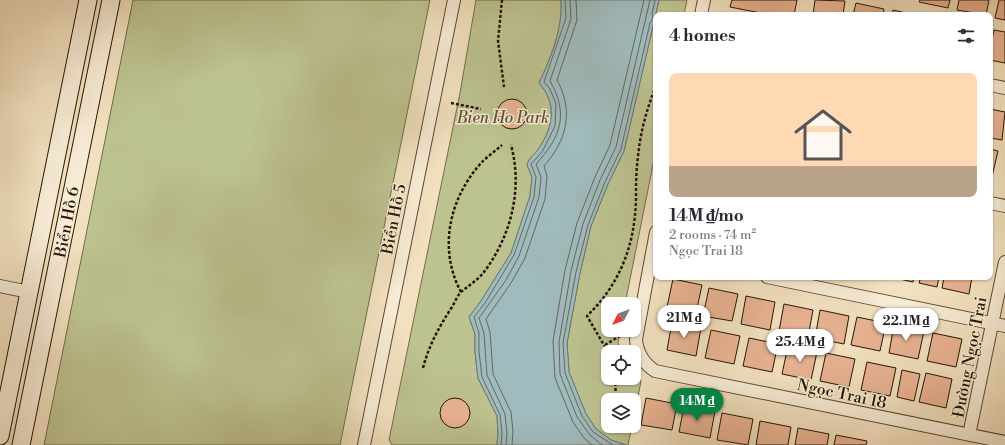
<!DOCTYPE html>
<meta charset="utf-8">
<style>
body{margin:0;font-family:"Libre Bodoni",serif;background:#f2f2f3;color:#2b2b33;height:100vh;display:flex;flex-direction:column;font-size:15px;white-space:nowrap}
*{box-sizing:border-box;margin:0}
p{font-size:13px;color:#7c7c81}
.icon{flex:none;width:22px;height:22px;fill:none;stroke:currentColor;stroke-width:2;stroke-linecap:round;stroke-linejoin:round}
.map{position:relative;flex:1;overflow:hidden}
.details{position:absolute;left:653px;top:12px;width:340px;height:268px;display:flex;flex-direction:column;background:#fff;border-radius:8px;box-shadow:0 1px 3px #0004}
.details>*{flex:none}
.needle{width:26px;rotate:228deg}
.tools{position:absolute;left:601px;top:297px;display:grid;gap:8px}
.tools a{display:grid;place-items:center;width:40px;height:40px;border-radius:8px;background:#fff;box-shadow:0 1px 3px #0004;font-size:20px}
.price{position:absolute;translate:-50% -34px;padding:0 9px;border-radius:14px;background:#fff;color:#222;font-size:13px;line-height:26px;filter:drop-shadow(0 1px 2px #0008)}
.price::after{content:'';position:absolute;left:50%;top:24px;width:12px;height:9px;margin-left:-6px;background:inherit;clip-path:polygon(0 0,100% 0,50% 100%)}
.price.active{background:#0b8043;color:#fff}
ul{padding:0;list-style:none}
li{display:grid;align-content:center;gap:8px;height:212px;padding:0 16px}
li span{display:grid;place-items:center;height:124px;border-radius:8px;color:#555}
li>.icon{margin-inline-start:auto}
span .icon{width:72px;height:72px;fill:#fffc;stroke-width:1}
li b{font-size:17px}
h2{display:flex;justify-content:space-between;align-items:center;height:48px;padding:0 16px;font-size:17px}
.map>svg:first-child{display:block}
.green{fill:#bdc291;stroke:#726c48}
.water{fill:#a0bbbd;stroke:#707971}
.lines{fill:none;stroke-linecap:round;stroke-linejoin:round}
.shore{stroke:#64685e;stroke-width:1}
.building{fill:#e8b393;stroke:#271600}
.street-casing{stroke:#5a4930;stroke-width:14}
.secondary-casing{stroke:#271600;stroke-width:19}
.path{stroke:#271600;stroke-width:2.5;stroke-dasharray:3 2;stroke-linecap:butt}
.street{stroke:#f7ecd6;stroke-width:12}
.secondary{stroke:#f7ecd6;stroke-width:17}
.labels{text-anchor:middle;stroke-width:3;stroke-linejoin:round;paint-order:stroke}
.park-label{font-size:16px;font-style:italic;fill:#5c5233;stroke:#f7ecd6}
.street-label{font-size:16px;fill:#271600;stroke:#f7ecd6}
</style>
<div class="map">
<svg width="1005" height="445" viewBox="0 0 1005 445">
<rect width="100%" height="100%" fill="#f2e1c0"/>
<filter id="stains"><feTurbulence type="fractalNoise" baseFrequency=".005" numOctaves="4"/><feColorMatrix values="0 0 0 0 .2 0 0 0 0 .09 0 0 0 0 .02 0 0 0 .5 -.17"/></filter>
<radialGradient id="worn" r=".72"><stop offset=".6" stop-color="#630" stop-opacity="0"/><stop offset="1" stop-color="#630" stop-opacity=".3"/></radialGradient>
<path class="green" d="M133 0H430L340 445H44Z
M476 0H561C563 28 551 57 539 83 557 103 554 126 539 148 535 155 529 157 527 165L532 177 530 196 511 253 481 301 469 317 475 334V352L478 378 497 416 498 433 497 445H392L389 440 460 93Z
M659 0H687L684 15H656V150L625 304H608V330H620L618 343 621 352H608V378H634V374L641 381 634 418V400H608V426H632L628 445H626L611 440 596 429 586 414 569 372 567 343 580 273 591 226 608 184 624 151Z"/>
<path class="water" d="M561 0H659L624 151 608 184 591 226 580 273 567 343 569 372 586 414 596 429 611 440 626 445H497L498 433 497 416 478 378 475 352V334L469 317 481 301 511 253 530 196 532 177 527 165C529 157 535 155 539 148 554 126 557 103 539 83 551 58 563 28 561 0Z"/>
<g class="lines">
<path class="shore" d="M501 445 502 433 500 415 482 377 479 352V333L474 317 485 303 514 255 534 197 536 177 531 164 542 152 555 126 556 104 550 89 544 82 566 18 565 0
M506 445 507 433 505 414 487 375 484 333 479 318 506 280 519 256 539 197 541 177 536 164C561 137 569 114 550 81L571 19 570 0
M512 445 513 432 511 412 493 374 490 332 486 319 511 283 525 258 545 199 547 176 544 166C567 140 574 111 557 80L577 20 576 0
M592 445 584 438 573 422 555 378 553 341 565 270 577 223 595 177 610 145 644 0
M602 445 590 435 577 417 560 374 559 342 571 271 583 224 600 180 616 147 650 0
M613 445 593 432 582 416 565 373 563 343 576 272 588 225 605 182 621 149 650 23 653 18 652 14 655 0"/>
</g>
<path class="building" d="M732 0H797L794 15H771L730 7Z
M815 0 845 1 843 15H813Z
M920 0H950L948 8 919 2Z
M959 0H989L986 15 957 10Z
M999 0H1005V20L995 18Z
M856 3 884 9 883 15H853Z
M893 10 915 15H892Z
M994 30 1005 32V63L990 60V47Z
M497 114a15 15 0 1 1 30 0a15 15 0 1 1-30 0Z
M990 109 1005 112 1002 140 990 138Z
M990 149 998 151 991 181H990Z
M891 277H914L913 282Z
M921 277H939L937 287 919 283Z
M944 277H972L969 294 942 288Z
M673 279 702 285 696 313 667 307Z
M709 288 738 294 732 321 703 316Z
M746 296 775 302 770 330 741 324Z
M784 304 813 310 808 337 779 331Z
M820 310 849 316 844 344 815 338Z
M857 317 886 323 880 351 851 345Z
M672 322 701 328 696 356 667 350Z
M894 325 924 331 918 359 889 353Z
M711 330 740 336 734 364 705 358Z
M933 333 962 339 956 367 927 361Z
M749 338 778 344 772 372 743 366Z
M788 346 817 352 811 380 782 374Z
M826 353 855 359 849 387 820 381Z
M867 362 896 368 890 396 861 390Z
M902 370 920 374 914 401 897 397Z
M926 373 952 379 946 408 919 402Z
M646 398 677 404 672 430 641 425Z
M440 413a15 15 0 1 1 30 0a15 15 0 1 1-30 0Z
M684 406 715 411 710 438 679 432Z
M722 413 753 419 748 445 717 440Z
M760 421 791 427 788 445H756Z
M798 428 829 434 827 445H795Z
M836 435 867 441 866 445H834Z"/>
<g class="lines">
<defs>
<path id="street" d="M701 15 704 0
M990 85 1005 88
M990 203 1005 206
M656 232 636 339C637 353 643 363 655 371L1005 442
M767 277 1005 326
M0 286 29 292
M969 435 1005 262
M364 445 454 0"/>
<path id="secondary" d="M0 436 88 0
M21 445 111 0"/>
</defs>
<use href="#street" class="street-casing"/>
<use href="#secondary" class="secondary-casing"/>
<path class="path" d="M502 0 498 41 504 87
M451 103 481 109
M461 292C438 249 449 199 481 163 487 157 495 151 502 145
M605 345 623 334
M608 352 587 316C620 284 635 245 636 199 636 185 636 171 638 157 640 133 647 108 656 86
M423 368C429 345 439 327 452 307 455 302 457 296 461 292 469 285 478 280 484 272 511 236 523 189 511 145
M634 377 640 375
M615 378 616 400
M615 380 627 378"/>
<use href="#street" class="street"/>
<use href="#secondary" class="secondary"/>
</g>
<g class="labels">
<g class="park-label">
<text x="503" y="123">Bien Ho Park</text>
</g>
<g class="street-label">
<text transform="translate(393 219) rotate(-79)" y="6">Biển Hồ 5</text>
<text transform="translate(66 222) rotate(-79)" y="6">Biển Hồ 6</text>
<text transform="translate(969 357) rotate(-79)" y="6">Đường Ngọc Trai</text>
<text transform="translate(842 393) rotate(12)" y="6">Ngọc Trai 18</text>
</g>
</g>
<rect width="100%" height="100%" filter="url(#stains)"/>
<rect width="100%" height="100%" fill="url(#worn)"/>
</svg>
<div class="tools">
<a><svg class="needle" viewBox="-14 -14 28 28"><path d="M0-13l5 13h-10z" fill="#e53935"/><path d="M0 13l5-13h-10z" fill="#7c7c81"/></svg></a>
<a><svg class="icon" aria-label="locate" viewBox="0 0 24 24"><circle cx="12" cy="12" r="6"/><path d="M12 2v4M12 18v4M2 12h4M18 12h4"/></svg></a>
<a><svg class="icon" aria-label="layers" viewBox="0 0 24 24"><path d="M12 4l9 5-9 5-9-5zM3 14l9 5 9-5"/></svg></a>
</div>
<b class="price" style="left:684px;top:339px">21M ₫</b>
<b class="price" style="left:906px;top:342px">22.1M ₫</b>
<b class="price" style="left:800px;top:363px">25.4M ₫</b>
<b class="price active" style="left:697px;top:422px">14M ₫</b>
<section class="details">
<h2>4 homes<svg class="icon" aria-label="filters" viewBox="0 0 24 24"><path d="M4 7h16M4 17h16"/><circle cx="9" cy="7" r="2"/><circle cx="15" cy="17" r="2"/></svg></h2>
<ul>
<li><span style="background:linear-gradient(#ffd9b3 75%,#b9a48a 0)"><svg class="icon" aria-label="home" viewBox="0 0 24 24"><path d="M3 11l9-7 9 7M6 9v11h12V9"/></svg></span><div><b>14M ₫/mo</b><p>2 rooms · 74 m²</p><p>Ngọc Trai 18</p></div></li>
</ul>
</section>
</div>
